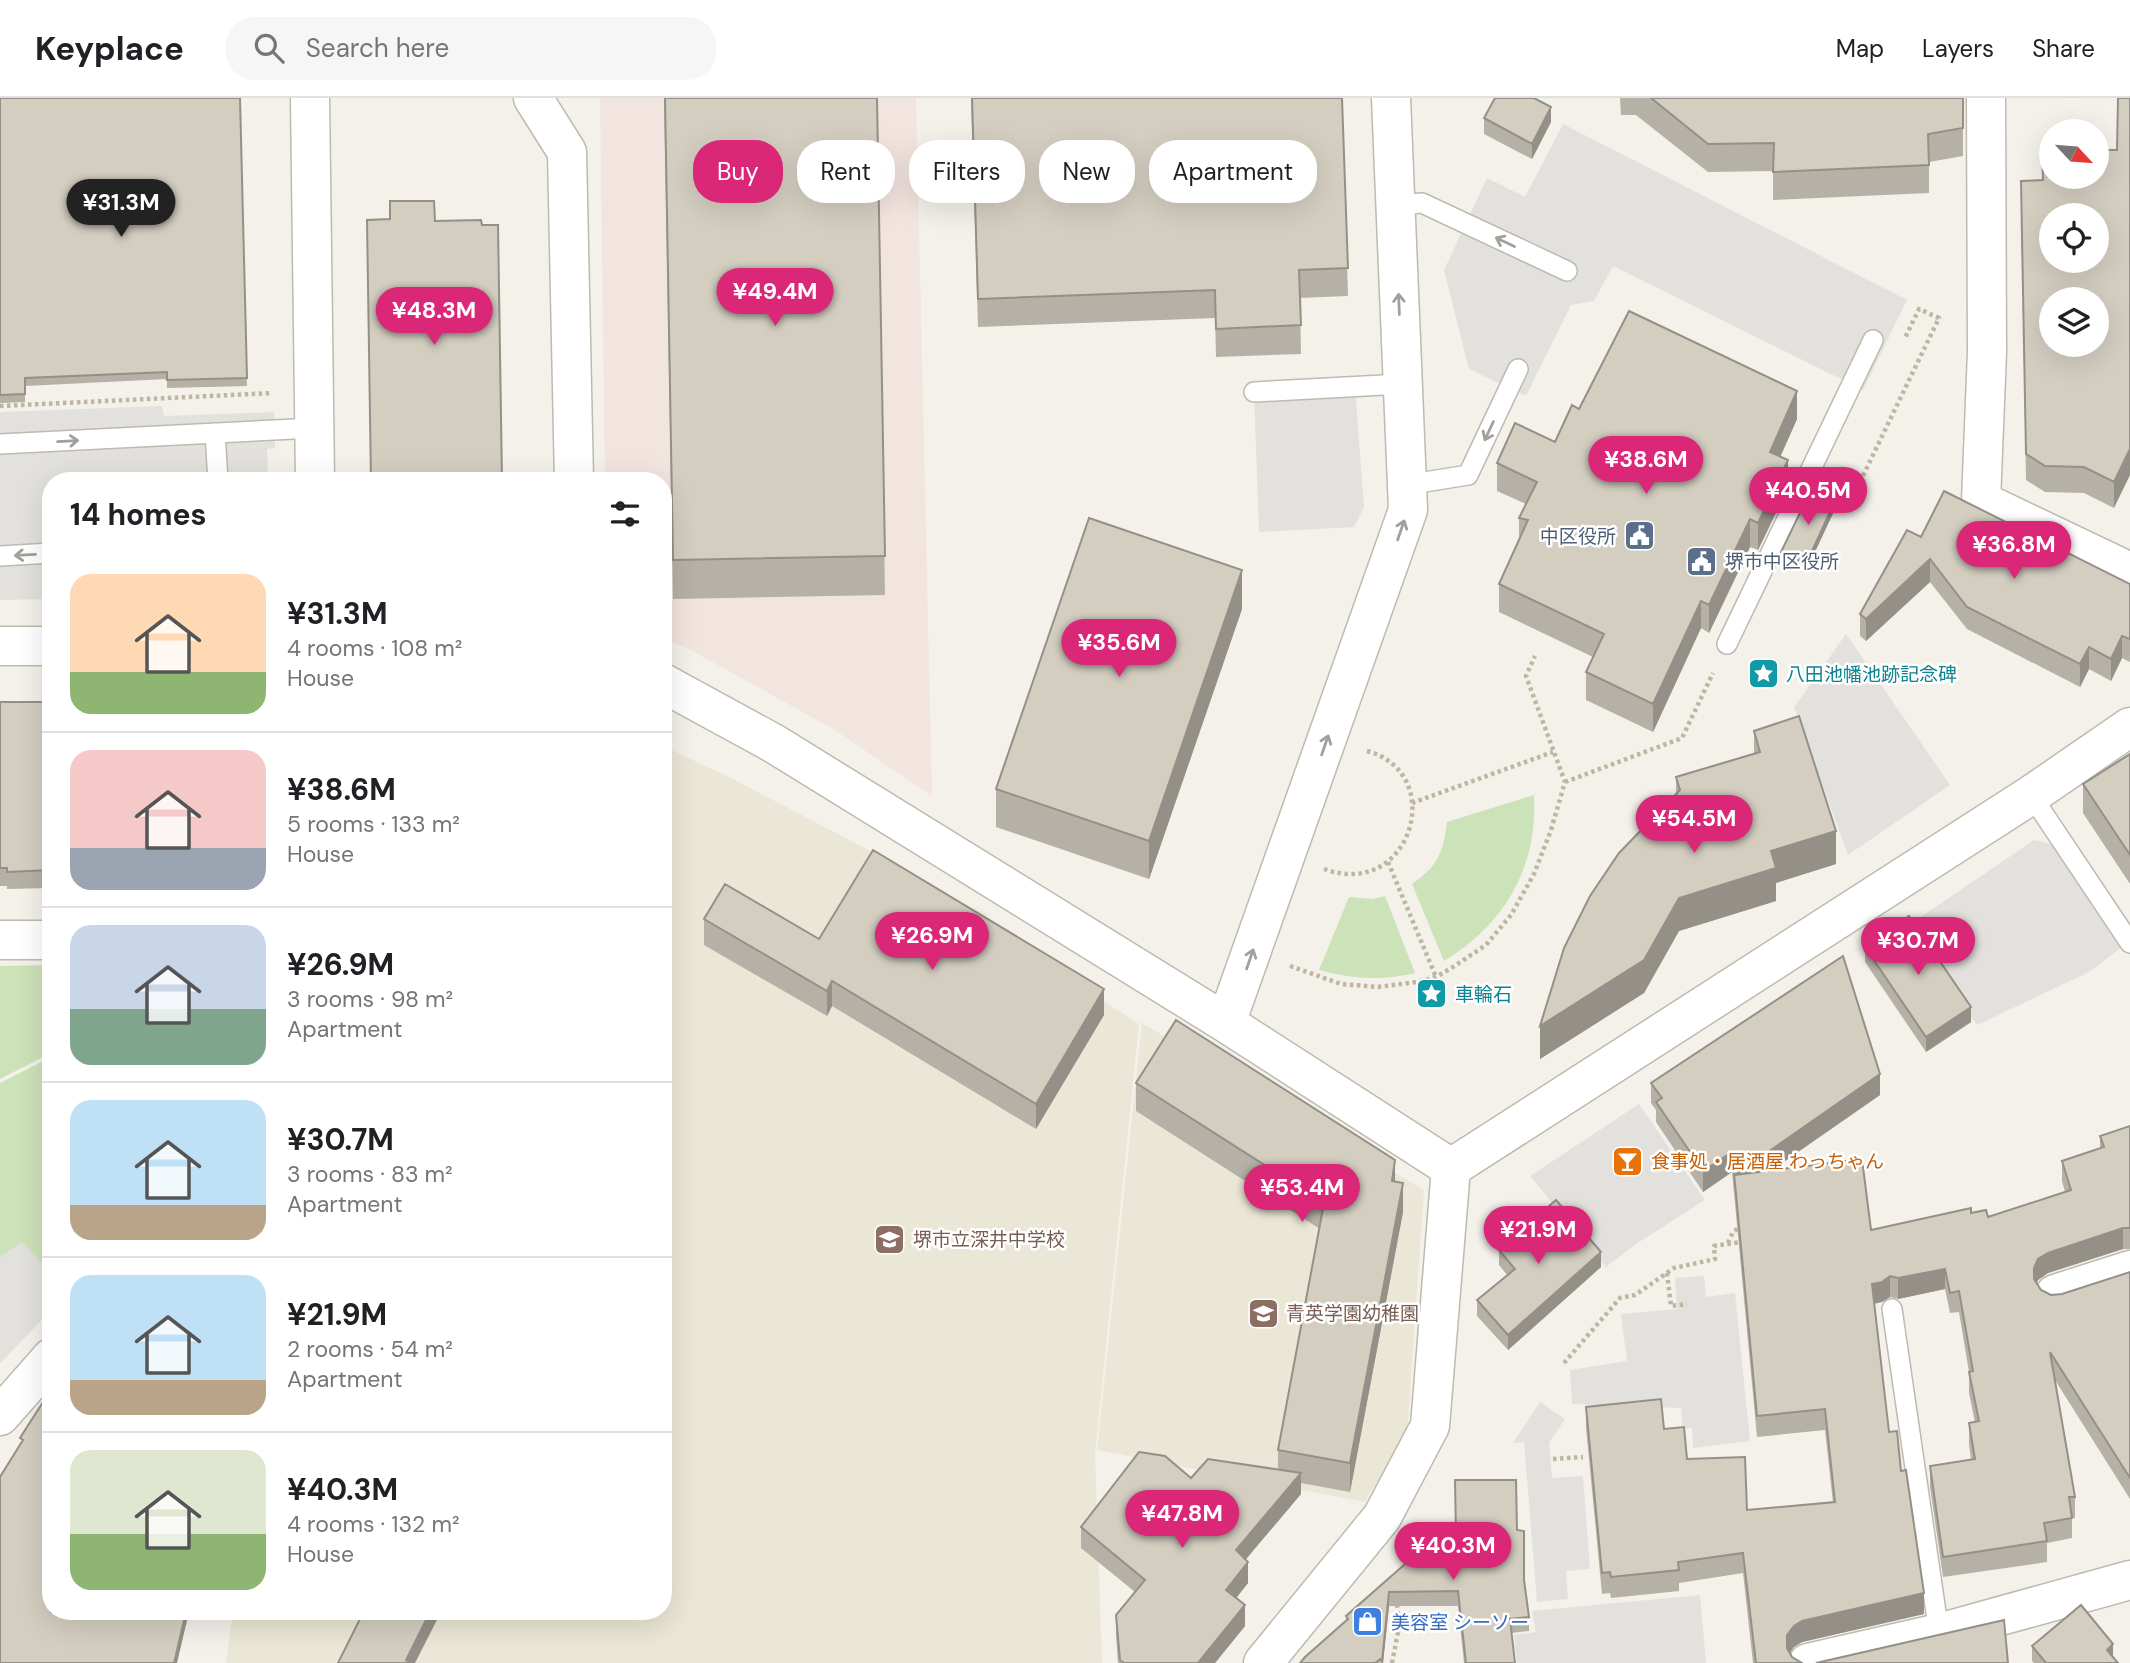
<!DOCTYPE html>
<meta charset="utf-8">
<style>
body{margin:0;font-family:"DM Sans","Noto Sans JP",sans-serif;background:#f6f6f6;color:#202124;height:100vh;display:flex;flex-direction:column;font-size:26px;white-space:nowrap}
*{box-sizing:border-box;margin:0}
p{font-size:23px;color:#757577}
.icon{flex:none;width:38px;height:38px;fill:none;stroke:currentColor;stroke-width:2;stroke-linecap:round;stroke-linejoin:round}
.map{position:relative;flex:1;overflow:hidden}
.panel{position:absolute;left:42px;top:374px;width:630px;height:1148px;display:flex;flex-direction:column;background:#fff;border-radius:28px;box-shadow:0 7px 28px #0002}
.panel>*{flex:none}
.top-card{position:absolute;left:693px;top:42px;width:665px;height:63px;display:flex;gap:14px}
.needle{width:46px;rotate:116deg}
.buttons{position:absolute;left:2039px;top:21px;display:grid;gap:14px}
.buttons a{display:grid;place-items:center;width:70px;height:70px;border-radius:50%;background:#fff;box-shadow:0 7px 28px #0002;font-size:35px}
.price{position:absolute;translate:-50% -60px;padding:0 16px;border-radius:24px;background:#db2777;color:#fff;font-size:23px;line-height:46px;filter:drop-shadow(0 2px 4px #0008)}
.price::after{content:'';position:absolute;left:50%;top:42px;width:21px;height:16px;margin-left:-10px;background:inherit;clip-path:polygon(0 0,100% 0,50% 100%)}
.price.current{background:#222;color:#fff}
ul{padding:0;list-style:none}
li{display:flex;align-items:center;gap:21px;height:175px;padding:0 28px}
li+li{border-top:2px solid #e0e0e0}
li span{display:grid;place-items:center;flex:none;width:196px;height:140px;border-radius:21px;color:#555}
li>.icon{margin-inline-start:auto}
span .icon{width:84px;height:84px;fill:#fffc;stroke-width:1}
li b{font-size:30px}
h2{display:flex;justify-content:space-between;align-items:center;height:84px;padding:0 28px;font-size:30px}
.chip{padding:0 24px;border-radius:28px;background:#fff;box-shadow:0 7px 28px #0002;font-size:24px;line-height:63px}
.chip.current{background:#db2777;color:#fff}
header{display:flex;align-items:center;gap:42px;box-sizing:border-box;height:98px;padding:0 35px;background:#fff;border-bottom:2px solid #e0e0e0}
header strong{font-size:33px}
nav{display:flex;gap:38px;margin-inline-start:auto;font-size:24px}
.search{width:490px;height:63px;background:#f6f6f6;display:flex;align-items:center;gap:18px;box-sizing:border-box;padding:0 24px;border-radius:28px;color:#757577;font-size:26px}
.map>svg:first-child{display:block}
.education{fill:#ebe7d6}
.medical{fill:#f2e4df}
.green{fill:#cce2b8}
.parking{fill:#e2e1de}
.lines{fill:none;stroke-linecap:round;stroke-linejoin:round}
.service-casing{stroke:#bebaae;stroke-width:22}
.minor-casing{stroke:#bebaae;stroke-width:41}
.tertiary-casing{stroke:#bebaae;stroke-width:41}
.path{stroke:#beb6a1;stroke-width:4.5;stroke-dasharray:3.5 3.5;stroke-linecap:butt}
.service{stroke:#fff;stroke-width:19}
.minor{stroke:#fff;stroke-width:38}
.tertiary{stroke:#fff;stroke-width:38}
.wall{fill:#b6b1a6}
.shaded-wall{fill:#949087}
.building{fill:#d4cec1;stroke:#949087;stroke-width:2;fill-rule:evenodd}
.oneway{stroke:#a2a09c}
.labels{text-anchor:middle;stroke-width:5;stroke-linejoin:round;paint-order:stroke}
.service-label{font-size:19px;fill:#4e5e75;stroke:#fff;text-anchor:end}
.culture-label{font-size:19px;fill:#0d838f;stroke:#fff;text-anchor:start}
.food-label{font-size:19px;fill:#c56008;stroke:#fff;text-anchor:start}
.education-label{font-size:19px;fill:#785e54;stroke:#fff;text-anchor:start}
.shop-label{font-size:19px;fill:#366cbe;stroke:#fff;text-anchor:start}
</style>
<header>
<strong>Keyplace</strong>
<div class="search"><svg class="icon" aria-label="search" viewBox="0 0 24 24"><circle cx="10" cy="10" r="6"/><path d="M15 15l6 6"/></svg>Search here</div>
<nav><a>Map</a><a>Layers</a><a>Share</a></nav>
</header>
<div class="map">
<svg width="2130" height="1565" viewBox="0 0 2130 1565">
<rect width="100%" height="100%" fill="#f3f1ea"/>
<path class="education" d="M663 648 729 679 878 757 1139 926 1095 1356 1102 1565H226L233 1514H663Z
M1142 925 1424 1092 1407 1338 1364 1404 1097 1352Z"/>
<path class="medical" d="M600 0H916L932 698 835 632 689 551 663 541V383H605Z"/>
<path class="green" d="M1534 697C1538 769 1505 826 1444 863L1412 786C1438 768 1443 755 1447 724Z
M1385 798 1415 875C1381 883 1352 881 1319 872L1349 799 1372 801Z
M51 867V955L0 981V868Z
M51 959V1212L0 1265V985Z"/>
<path class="parking" d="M1563 26 1907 202 1863 292 1613 168 1594 203 1571 207 1526 298 1469 271 1444 172 1487 80 1525 99Z
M1355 289 1364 409 1354 429 1259 434 1254 294Z
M162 308 164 318 274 314 275 350 267 351 268 383H51V501L0 502V314Z
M1846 536 1950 687 1848 757 1794 609Z
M2034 742 2054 747 2122 849 2089 874 1977 927 1909 827Z
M1639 1006 1705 1102 1636 1146 1606 1169 1530 1078Z
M22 1144 51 1174V1212L0 1265V1159Z
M1704 1178 1706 1199 1735 1195 1750 1343 1693 1350 1692 1330 1683 1331 1681 1310 1572 1306 1570 1272 1627 1263 1621 1216 1677 1211 1675 1180Z
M1540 1304 1565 1321 1549 1345 1552 1380 1583 1378 1590 1471 1566 1473 1568 1501 1537 1504 1524 1344 1513 1345Z
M1700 1497 1706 1565H1517L1514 1537 1536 1534 1532 1513Z"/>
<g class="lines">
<defs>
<path id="service" d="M1396 107 1422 105 1567 173
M1254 294 1402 286
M215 335 218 383
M0 346 314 330
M1406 387 1468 377 1518 271
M0 458 51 455
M1727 546 1873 242
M2031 697 2130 845
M1892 1211 1939 1535"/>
<path id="minor" d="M533 0 567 54 574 383
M1986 0 1987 254 1981 403 2130 474
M0 842H51
M2055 1196 2130 1172
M1808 1565 1939 1535 2130 1482"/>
<path id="tertiary" d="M310 0 315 383
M0 548H51
M663 585 773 645 1226 925 1451 1070
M1226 925 1408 412 1391 0
M1451 1070 2031 697 2130 629
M0 1318 51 1260
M1263 1565 1382 1419 1430 1328 1451 1070"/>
</defs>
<use href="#service" class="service-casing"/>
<use href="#minor" class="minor-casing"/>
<use href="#tertiary" class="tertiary-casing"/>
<path class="path" d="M0 308 272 295
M1842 378 1859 386 1939 220 1919 211 1905 240
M1565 684 1682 640 1713 575
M1412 705 1553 654
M1388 764 1436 879
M1324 771C1411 803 1449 675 1367 653
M1290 868 1341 886 1378 889 1417 884 1436 879 1453 869 1486 847 1511 817 1534 776 1551 732 1565 684 1526 578 1535 558
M1728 1145 1733 1134 1742 1128
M1667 1175 1671 1208 1687 1206
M1564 1265 1620 1200 1635 1197 1674 1170 1715 1161 1714 1148 1741 1144
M1553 1361 1583 1359
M1392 1565 1399 1529 1397 1505"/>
<use href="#service" class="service"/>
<use href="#minor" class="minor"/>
<use href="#tertiary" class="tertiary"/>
</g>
<path class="wall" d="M0 0H240L247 288 167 290V281L25 288V304L0 305Z
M664 0H877L885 497 673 501Z
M971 0H1342L1348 198 1300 200 1301 256 1216 259 1215 220 978 229Z
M1620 0H1963V58L1929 64V95L1773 102V73L1708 74 1636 17H1621Z
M1484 20 1551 24 1532 61 1484 36Z
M2117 52 2114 410 2084 395 2045 394 2026 382 2021 109 2042 82Z
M1579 311 1797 321 1780 359 1788 390 1758 452 1750 449 1709 535 1701 530 1653 634 1586 602V574L1593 559 1499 514V486L1519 442V420L1526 406 1497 393V365L1555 344Z
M1835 411 1806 473 1781 462V454Z
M1921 439 2130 486V564L2122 560 2111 583 2089 571 2080 589 1967 531 1930 484 1866 543 1860 538V516Z
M1242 511 1149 781 996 729V691Z
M0 604 44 669H51V790L7 791V788H0Z
M1754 633 1836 766 1776 785V803L1679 833 1644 895 1540 961 1676 695V679L1754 656Z
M2130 656V786L2083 715V686Z
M704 821 1104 917 1036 1031 832 908 827 918 704 847Z
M1865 849 1971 924 1926 954 1865 864Z
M1136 985 1395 1084 1403 1114 1350 1394 1301 1385V1396L1246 1461 1248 1485 1236 1500 1245 1528 1215 1565H1118L1116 1538V1517L1135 1494 1081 1450V1429L1191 1380 1278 1372V1352L1320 1131 1136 1013Z
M1651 985 1880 997 1771 1073 1871 1132 1971 1115 1988 1119 2065 1094 2062 1083V1063L2100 1050V1038L2130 1028V1151H2123L2048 1175 2038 1182 2037 1185 2041 1192 2051 1197 2062 1196 2130 1174V1401L2055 1282 2075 1399V1420H2072V1440L2047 1445V1464L1943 1479 1930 1389V1368L1971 1361 1969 1346V1325L1975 1324 1969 1295V1274L1959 1214 1950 1215 1945 1191 1898 1201 1890 1199 1882 1204 1874 1206 1889 1334 1901 1373 1924 1516 1802 1544 1794 1549 1790 1555 1792 1559 1802 1565H1753L1743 1475 1679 1485V1493L1611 1500 1610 1495 1602 1496 1586 1330V1309L1664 1331 1687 1361 1747 1412 1833 1405 1825 1332 1757 1339 1732 1074 1703 1094 1656 1024V1012L1651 1005Z
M1499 1152 1601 1169 1508 1252 1477 1218V1202L1507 1177 1499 1167Z
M1517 1432 1529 1519V1533L1511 1535 1515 1565H1464L1458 1508H1389L1383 1565H1300L1346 1523V1518L1456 1437Z
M2032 1548 2113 1559 2118 1565H2034L2032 1563Z"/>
<path class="shaded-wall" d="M1551 9V24L1532 61V46Z
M1797 293V321L1770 382V354Z
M2130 351V377L2114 410V384Z
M1788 362V390L1758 452V425Z
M1835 403V411L1806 473V466Z
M1750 421V449L1709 535V507Z
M1930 461V484L1866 543V521Z
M1242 472V511L1149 781V743Z
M1701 503V530L1653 634V606Z
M2122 538V560L2111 583V561Z
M2089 549V571L2080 589V566Z
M1836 733V766L1776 785V803L1679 833 1644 895 1540 961V928L1679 800 1771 753Z
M832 883V908L827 918V893Z
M1104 891V917L1036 1031V1006Z
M1971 909V924L1926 954V939Z
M1880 976V997L1736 1097 1735 1077Z
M1732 1054V1074L1703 1094V1073Z
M1395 1062V1091L1392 1083Z
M1403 1085V1114L1350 1394V1365Z
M2123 1130V1151L2048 1175 2038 1182 2034 1191V1170L2038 1161 2048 1155Z
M1601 1154V1169L1508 1252V1237Z
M1945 1171V1191L1898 1201V1180Z
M1890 1178V1199L1882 1204 1872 1206V1186Z
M1301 1375V1396L1236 1473V1452Z
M1248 1464V1485L1226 1513V1492Z
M1389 1494V1508L1383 1565H1382Z
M1924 1495V1516L1802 1544 1794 1549 1787 1558V1537L1794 1528 1802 1523Z
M1245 1507V1528L1215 1565H1198Z
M186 1514H189L177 1565H174Z
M430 1514H441L415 1565H406V1562Z
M2113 1546V1561L2107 1552Z"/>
<path class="building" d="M0 0H240L247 280 167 282V274L25 280V296L0 297Z
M665 0H877L885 458 673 462Z
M972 0H1342L1348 170 1299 172 1301 227 1216 231 1215 192 978 201Z
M1495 0H1534L1551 9 1532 46 1484 20Z
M1651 0H1963V30L1928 36 1929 67 1773 74 1774 45 1708 46Z
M2118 0H2130V351L2114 384 2084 369 2045 368 2026 356 2021 83 2043 82 2042 53H2051V79H2096V52H2117ZM2051 117H2096V163H2051ZM2051 201H2096V247H2051Z
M390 103H434L435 123 481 122 482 127H498L502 383H371L367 122 390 121Z
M1629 213 1797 293 1770 354 1788 362 1758 425 1750 421 1709 507 1701 503 1653 606 1586 574 1604 536 1499 486 1528 422 1519 420 1537 384 1497 365 1515 325 1555 344 1572 307 1579 311Z
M1811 392 1835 403 1806 466 1781 454Z
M1944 393 2130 486V541L2122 538 2111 561 2089 549 2080 566 1967 509 1930 461 1866 521 1860 516 1907 432 1921 439Z
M1089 420 1242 472 1149 743 996 691Z
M0 604H44V669H51V772L7 774V770H0Z
M1799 618 1836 733 1771 753 1776 770 1679 800 1644 862 1540 928 1564 850 1590 798 1619 755 1680 692 1676 679 1760 654 1754 633Z
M2130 656V757L2083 686Z
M873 752 1104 891 1036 1006 832 883 827 893 704 821 725 786 819 841Z
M1909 818 1971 909 1926 939 1865 849Z
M1843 858 1880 976 1735 1077 1862 1061 1871 1132 1971 1110V1115L1986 1112 1988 1119 2071 1092 2062 1063 2104 1049 2100 1038 2130 1028V1130H2123L2048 1155 2038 1161 2034 1170V1181L2041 1192 2051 1197 2062 1196 2130 1174V1380L2050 1254 2075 1399H2069L2072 1420 2044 1425 2047 1443 1943 1459 1930 1368 1975 1361 1969 1325 1979 1323 1969 1274 1973 1273 1959 1193 1950 1195 1945 1171 1898 1180 1890 1178 1882 1184 1872 1186 1889 1334 1897 1333 1901 1373 1906 1372 1924 1495 1802 1523 1794 1528 1787 1537V1550L1792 1559 1802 1565H1756L1743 1455 1678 1464 1679 1472 1611 1479 1610 1474 1602 1475 1586 1309 1661 1301 1664 1331 1684 1329 1687 1361 1745 1359 1747 1412 1835 1404 1825 1311 1757 1318 1732 1054 1703 1073 1656 1004 1662 1000 1651 985Z
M1176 922 1395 1062 1392 1083 1403 1085 1350 1365 1278 1352 1324 1105 1136 985Z
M1556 1102 1601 1154 1508 1237 1477 1202 1515 1171 1499 1152Z
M43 1304 51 1309V1374L50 1375H51V1514H186L174 1565H0V1379L23 1342 20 1340Z
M1139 1354 1165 1358 1191 1380 1208 1361 1301 1375 1236 1452 1248 1464 1226 1492 1245 1507 1198 1565H1124L1120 1562 1116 1517 1145 1482 1081 1429Z
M1455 1382H1516L1517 1432 1524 1433V1482L1529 1519 1510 1521 1515 1565H1466L1458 1493 1389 1494 1382 1563 1380 1561 1375 1565H1300L1305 1559 1348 1521 1346 1518 1438 1437H1456Z
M2081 1507 2113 1546 2107 1552 2118 1565H2046L2032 1548Z
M358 1514H430L406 1562 411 1565H338L362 1517 358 1515Z
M2004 1522 2008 1565H1816Z"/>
<defs><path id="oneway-shaft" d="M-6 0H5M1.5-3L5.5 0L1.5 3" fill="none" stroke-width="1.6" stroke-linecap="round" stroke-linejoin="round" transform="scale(1.75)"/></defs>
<g class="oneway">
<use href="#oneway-shaft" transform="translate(1505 144) rotate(-155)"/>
<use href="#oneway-shaft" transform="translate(1399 206) rotate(-92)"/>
<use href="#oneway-shaft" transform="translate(1489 333) rotate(115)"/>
<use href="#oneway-shaft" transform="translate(68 343) rotate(-3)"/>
<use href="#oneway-shaft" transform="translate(1401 432) rotate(-71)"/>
<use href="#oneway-shaft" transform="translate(25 457) rotate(177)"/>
<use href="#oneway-shaft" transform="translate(1325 647) rotate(-71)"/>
<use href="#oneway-shaft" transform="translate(1250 861) rotate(-71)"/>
</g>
<defs>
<symbol id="civic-square" viewBox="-11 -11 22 22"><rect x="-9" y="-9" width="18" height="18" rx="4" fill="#5c6f8a" stroke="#fff"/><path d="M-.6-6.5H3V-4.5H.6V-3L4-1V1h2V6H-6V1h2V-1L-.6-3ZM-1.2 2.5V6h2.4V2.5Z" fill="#fff"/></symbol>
<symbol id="sight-square" viewBox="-11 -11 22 22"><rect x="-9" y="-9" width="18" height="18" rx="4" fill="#0f9aa8" stroke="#fff"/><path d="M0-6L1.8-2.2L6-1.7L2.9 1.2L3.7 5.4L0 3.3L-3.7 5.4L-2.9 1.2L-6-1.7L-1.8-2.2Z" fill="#fff"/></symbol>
<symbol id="bar-square" viewBox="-11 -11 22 22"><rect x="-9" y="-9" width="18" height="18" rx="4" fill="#e8710a" stroke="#fff"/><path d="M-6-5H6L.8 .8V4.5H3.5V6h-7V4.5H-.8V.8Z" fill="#fff"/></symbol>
<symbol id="school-square" viewBox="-11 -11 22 22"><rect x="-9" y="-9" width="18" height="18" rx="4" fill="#8d6e63" stroke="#fff"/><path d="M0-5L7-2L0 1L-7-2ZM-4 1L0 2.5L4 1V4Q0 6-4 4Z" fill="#fff"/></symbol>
<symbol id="shop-square" viewBox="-11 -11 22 22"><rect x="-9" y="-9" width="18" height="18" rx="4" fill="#3f7fe0" stroke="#fff"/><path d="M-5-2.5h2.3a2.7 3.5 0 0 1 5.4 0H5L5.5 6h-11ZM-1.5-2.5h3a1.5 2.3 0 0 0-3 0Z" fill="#fff"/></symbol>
</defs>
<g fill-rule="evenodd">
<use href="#civic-square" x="1622" y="420" width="35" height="35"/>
<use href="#civic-square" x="1684" y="446" width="35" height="35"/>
<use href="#sight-square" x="1746" y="558" width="35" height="35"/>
<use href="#sight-square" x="1414" y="878" width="35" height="35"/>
<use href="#bar-square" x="1610" y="1046" width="35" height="35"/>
<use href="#school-square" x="872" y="1124" width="35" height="35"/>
<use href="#school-square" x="1246" y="1198" width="35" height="35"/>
<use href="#shop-square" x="1350" y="1506" width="35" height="35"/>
</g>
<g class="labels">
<g class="service-label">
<text x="1616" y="445">中区役所</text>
<text x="1725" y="470" text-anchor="start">堺市中区役所</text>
</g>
<g class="culture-label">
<text x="1786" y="583">八田池幡池跡記念碑</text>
<text x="1455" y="903">車輪石</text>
</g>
<g class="food-label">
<text x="1651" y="1070">食事処・居酒屋 わっちゃん</text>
</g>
<g class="education-label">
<text x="913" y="1148">堺市立深井中学校</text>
<text x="1286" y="1222">青英学園幼稚園</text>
</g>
<g class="shop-label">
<text x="1391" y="1531">美容室 シーソー</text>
</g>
</g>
</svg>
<div class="buttons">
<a><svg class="needle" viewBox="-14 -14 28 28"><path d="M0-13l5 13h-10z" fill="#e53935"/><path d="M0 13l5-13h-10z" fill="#757577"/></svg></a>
<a><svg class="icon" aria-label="locate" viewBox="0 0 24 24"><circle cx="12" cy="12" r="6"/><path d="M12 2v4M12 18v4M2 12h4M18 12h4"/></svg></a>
<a><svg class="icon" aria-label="layers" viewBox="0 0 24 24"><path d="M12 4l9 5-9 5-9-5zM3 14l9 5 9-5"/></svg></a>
</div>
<b class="price current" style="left:121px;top:141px">¥31.3M</b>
<b class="price" style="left:775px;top:230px">¥49.4M</b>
<b class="price" style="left:434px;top:249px">¥48.3M</b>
<b class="price" style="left:1646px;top:398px">¥38.6M</b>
<b class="price" style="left:1808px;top:429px">¥40.5M</b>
<b class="price" style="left:2014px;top:483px">¥36.8M</b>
<b class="price" style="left:1119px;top:581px">¥35.6M</b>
<b class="price" style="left:1694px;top:757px">¥54.5M</b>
<b class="price" style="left:932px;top:874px">¥26.9M</b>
<b class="price" style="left:1918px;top:879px">¥30.7M</b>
<b class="price" style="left:1302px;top:1126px">¥53.4M</b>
<b class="price" style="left:1538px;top:1168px">¥21.9M</b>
<b class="price" style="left:1182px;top:1452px">¥47.8M</b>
<b class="price" style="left:1453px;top:1484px">¥40.3M</b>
<div class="top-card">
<a class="chip current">Buy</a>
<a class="chip">Rent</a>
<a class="chip">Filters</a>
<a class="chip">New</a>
<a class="chip">Apartment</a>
</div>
<section class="panel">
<h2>14 homes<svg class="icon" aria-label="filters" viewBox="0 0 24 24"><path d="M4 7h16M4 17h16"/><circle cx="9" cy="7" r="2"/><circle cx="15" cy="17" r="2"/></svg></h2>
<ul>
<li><span style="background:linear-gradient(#ffd9b3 70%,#8fb573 0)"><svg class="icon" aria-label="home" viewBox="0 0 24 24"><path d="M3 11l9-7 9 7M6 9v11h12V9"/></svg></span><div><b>¥31.3M</b><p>4 rooms · 108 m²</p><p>House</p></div></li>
<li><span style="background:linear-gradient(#f6c9c9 70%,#9aa5b1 0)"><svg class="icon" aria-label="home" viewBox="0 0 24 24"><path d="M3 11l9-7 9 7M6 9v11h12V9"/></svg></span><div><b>¥38.6M</b><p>5 rooms · 133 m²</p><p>House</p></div></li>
<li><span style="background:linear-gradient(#c9d6e8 60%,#7fa58c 0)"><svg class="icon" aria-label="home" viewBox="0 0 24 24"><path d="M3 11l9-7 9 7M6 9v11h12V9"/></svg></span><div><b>¥26.9M</b><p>3 rooms · 98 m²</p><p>Apartment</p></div></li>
<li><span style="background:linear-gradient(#bfe0f5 75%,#b9a48a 0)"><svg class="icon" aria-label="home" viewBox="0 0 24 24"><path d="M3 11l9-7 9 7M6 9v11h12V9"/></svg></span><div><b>¥30.7M</b><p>3 rooms · 83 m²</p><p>Apartment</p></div></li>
<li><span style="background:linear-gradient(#bfe0f5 75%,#b9a48a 0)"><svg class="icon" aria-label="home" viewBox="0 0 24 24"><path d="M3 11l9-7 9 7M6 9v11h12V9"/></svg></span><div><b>¥21.9M</b><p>2 rooms · 54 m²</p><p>Apartment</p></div></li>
<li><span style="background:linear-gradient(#dfe7d0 60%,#8fb573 0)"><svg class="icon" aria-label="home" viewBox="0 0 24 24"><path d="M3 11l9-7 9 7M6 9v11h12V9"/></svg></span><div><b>¥40.3M</b><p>4 rooms · 132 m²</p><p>House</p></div></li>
</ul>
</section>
</div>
